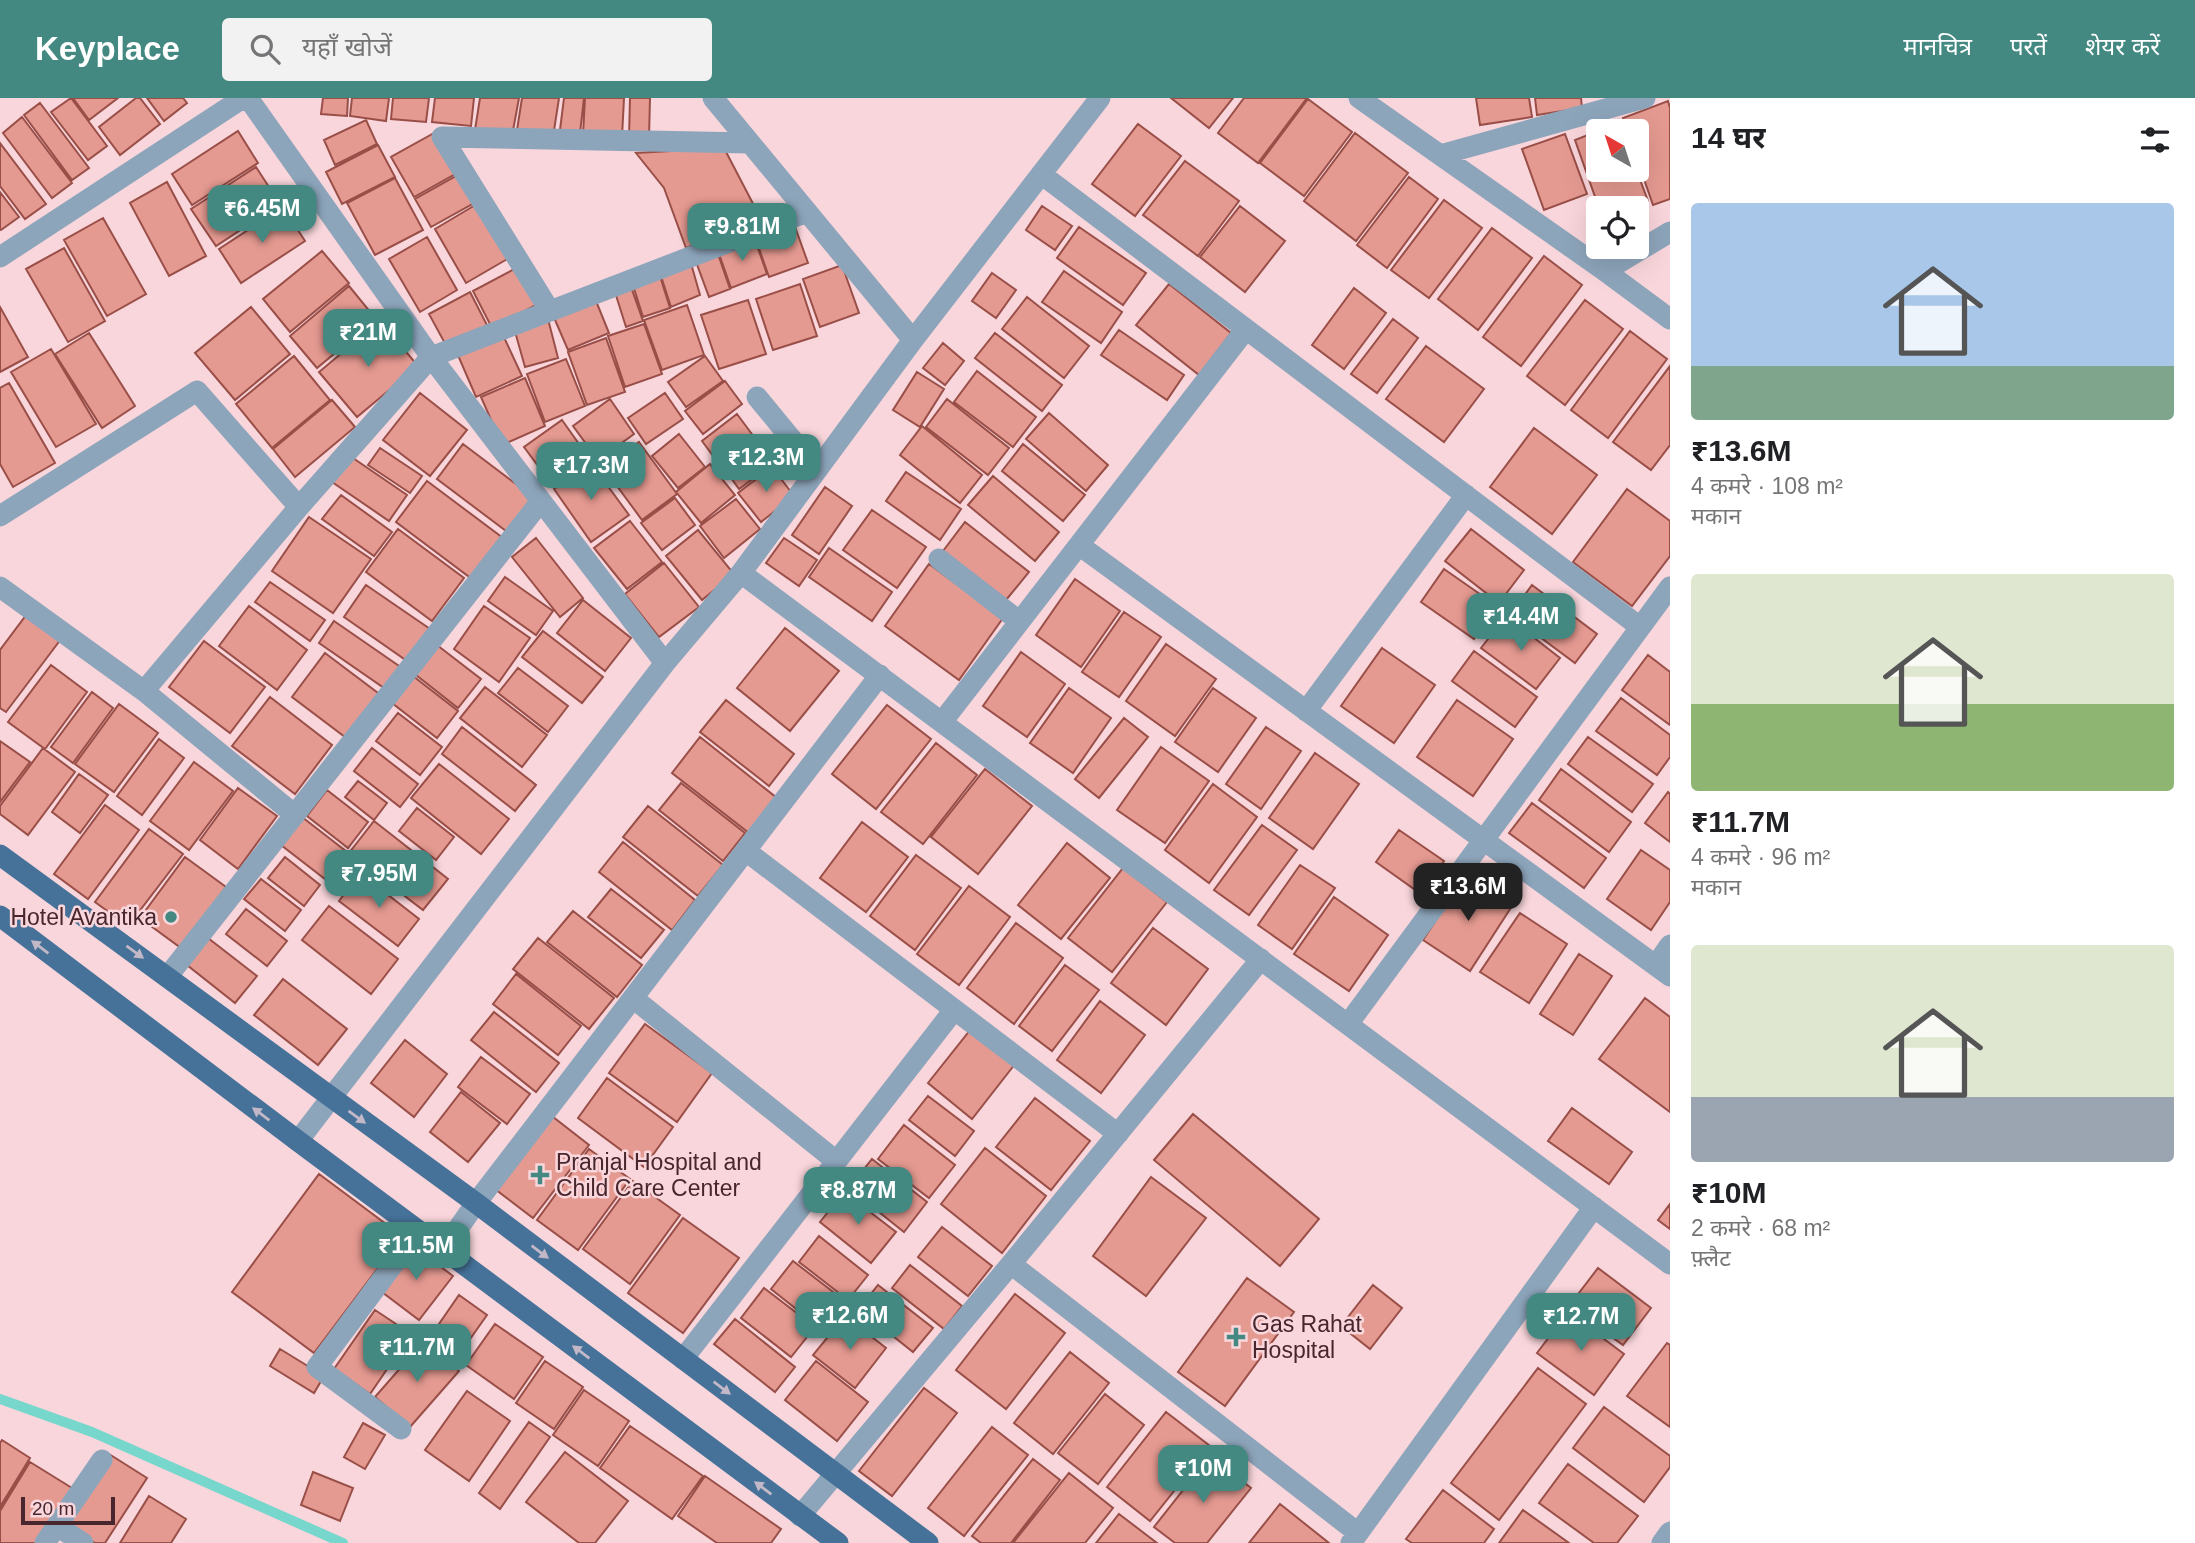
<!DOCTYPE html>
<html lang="hi">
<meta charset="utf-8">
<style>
body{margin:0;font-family:Arial,"Noto Sans Devanagari",sans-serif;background:#f2f2f2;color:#202124;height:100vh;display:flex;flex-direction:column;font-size:26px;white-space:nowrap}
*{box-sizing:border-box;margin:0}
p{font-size:23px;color:#757577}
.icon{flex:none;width:38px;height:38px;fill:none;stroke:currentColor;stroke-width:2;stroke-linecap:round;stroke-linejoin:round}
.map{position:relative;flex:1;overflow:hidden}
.panel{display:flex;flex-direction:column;background:#fff;width:525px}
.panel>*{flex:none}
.needle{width:46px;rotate:321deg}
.buttons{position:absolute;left:1586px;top:21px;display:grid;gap:14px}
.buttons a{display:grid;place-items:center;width:63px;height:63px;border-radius:7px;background:#fff;box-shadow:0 7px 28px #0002;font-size:35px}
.scale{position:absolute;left:21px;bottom:18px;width:94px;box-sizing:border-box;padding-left:7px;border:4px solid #47262d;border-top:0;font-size:19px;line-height:24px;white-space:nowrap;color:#47262d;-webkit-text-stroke:5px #f9d6db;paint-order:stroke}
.price{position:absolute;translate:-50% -60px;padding:0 16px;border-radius:14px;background:#438982;color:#fff;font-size:23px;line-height:46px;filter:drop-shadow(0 2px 4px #0008)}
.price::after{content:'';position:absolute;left:50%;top:42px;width:21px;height:16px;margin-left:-10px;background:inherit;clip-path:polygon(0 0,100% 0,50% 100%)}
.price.current{background:#222;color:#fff}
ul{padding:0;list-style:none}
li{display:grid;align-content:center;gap:14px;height:371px;padding:0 21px}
li span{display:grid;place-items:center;height:217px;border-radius:7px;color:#555}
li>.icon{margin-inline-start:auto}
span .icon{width:126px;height:126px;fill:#fffc;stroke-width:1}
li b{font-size:30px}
h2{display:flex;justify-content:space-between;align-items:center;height:84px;padding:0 21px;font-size:30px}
header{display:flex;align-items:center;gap:42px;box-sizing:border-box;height:98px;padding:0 35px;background:#438982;color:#fff}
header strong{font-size:33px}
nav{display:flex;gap:38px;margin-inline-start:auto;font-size:24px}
.search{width:490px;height:63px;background:#f2f2f2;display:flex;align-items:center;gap:18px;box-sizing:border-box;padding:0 24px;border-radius:7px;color:#757577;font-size:26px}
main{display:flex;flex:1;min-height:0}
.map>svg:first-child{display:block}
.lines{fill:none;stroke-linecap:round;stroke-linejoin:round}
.stream{stroke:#77d7cd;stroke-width:10}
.building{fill:#e59a91;stroke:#994f48;stroke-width:2}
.minor{stroke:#8da5bb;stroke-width:21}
.major{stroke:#467299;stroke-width:21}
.oneway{fill:#c3b8c7}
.poi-dot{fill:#438982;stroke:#f9d6db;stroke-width:2.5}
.labels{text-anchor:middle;stroke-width:5;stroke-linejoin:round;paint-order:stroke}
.poi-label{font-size:23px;fill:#47262d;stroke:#f9d6db;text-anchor:start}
</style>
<header>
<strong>Keyplace</strong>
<div class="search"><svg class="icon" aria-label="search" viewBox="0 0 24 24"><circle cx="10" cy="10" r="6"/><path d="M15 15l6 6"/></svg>यहाँ खोजें</div>
<nav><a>मानचित्र</a><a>परतें</a><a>शेयर करें</a></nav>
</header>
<main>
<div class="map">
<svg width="1670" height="1445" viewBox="0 0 1670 1445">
<rect width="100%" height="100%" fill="#f9d6db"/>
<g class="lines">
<path class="stream" d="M0 1301 92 1334 343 1445"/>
</g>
<path class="building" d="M71 0 107 48 88 62 51 14Z
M73 0H118L89 22Z
M136 0H140L160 26 120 57 99 29Z
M147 0H183L187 5 164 23Z
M323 0H348L347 18 321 16Z
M352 0H389L386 23 350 18Z
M393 0H429L426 24 391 21Z
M435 0H474L471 28 432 24Z
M480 0H519L512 38 475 32Z
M522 0H559L553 39 517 32Z
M564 0H584L580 35 560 32Z
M585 0H624L622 39 583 37Z
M630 0H650L649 40H629Z
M1171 0H1233L1209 30Z
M1244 0H1307L1258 65 1218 35Z
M1476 0H1529L1532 19 1480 27Z
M1535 0H1581L1582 10 1537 17Z
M1308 1 1352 34 1304 98 1260 65Z
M1668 3 1670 10V101L1653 107 1636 58V33H1628L1623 20Z
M40 5 89 70 72 82 24 17Z
M22 19 72 85 52 100 3 35Z
M366 22 377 46 335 67 324 42Z
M1138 26 1181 58 1135 118 1092 86Z
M238 33 258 65 192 107 172 76Z
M1598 33V72L1636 71 1648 103 1628 110H1599L1575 42Z
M434 35 457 75 414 99 391 59Z
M1355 35 1408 75 1356 143 1304 103Z
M1565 36 1587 96 1544 112 1522 51Z
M0 45 46 106 25 121 0 88Z
M378 47 395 79 342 106 326 74Z
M724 50 761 121 686 150 664 90 636 55Z
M1185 63 1239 103 1198 158 1143 117Z
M256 69 280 106 216 148 191 111Z
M458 77 474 105 431 129 415 101Z
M1409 79 1438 101 1387 170 1357 147Z
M395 80 423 132 375 157 347 105Z
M167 84 206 158 169 178 130 105Z
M0 94 19 119 1 132 0 131Z
M1444 102 1482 130 1429 200 1391 172Z
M477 106 509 160 466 185 435 131Z
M1042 108 1072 128 1055 152 1026 132Z
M1240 108 1285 143 1245 194 1200 159Z
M283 109 305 143 241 185 219 151Z
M103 120 146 196 107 218 64 142Z
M794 126 808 165 769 179 755 139Z
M1079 129 1146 175 1123 207 1057 160Z
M1492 130 1532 160 1478 232 1438 201Z
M427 139 457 192 420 214 389 161Z
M754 139 767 176 731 190 718 153Z
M64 150 105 223 68 244 26 171Z
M322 153 349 185 290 234 263 201Z
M717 153 730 191 709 199 695 161Z
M1544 158 1582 187 1521 268 1483 239Z
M690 162 700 197 671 209 659 172Z
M842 167 859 215 820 229 803 181Z
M518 169 538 206 492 230 473 193Z
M1064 173 1122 214 1101 245 1042 204Z
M659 175 670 210 643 219 632 184Z
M992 175 1016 192 996 220 972 203Z
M630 186 643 223 626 229 614 191Z
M800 186 817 238 773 252 756 201Z
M1169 186 1231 235 1199 277 1136 227Z
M349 188 376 221 317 270 290 238Z
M1354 190 1386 215 1344 271 1312 247Z
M470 194 488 229 448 251 429 216Z
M594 198 609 235 568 252 552 215Z
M1027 199 1089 248 1064 280 1002 231Z
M748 202 766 256 719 271 701 217Z
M1585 202 1623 231 1565 307 1527 278Z
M687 207 704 257 662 272 644 222Z
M0 209 28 259 0 274Z
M251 209 290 256 235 302 195 255Z
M548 221 558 260 525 269 514 230Z
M1393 221 1418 240 1377 295 1351 276Z
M380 223 418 268 357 319 319 274Z
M644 226 662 276 625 289 608 238Z
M1119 232 1184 277 1167 302 1101 257Z
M1630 233 1667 261 1608 340 1571 312Z
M89 235 135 308 102 330 55 256Z
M502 235 522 278 476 299 457 255Z
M995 235 1062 287 1042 313 975 260Z
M606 240 625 294 587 307 568 254Z
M943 245 964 263 945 287 923 270Z
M1426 248 1484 291 1444 344 1386 301Z
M51 251 96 326 56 349 11 274Z
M294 258 330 302 272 350 236 306Z
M705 258 723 283 686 309 668 284Z
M566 261 585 308 545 324 527 276Z
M1670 268V347L1651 372 1613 344Z
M977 273 1036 319 1013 349 954 304Z
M917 274 944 291 920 329 893 312Z
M525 280 545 328 502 347 481 299Z
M725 283 742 306 703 336 685 313Z
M9 285 55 365 13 389 0 366V290Z
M420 295 467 332 430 378 383 342Z
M665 295 683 321 646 346 628 320Z
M610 301 634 336 598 362 573 328Z
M947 301 1009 350 988 377 926 329Z
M332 302 355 329 295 379 273 351Z
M1049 315 1108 367 1086 393 1026 341Z
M737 316 757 343 722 370 702 343Z
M562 322 584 353 547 380 524 349Z
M922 328 982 377 960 405 900 357Z
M1534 330 1597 377 1552 436 1490 389Z
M679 336 705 369 678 390 652 358Z
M639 344 677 396 642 422 603 369Z
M463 346 536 401 510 436 437 381Z
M1023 346 1085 397 1063 423 1002 373Z
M755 347 771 367 739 391 724 370Z
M380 350 422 378 410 395 368 367Z
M350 358 407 397 389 423 332 384Z
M591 365 629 417 591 444 554 391Z
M710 366 735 397 701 425 676 394Z
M772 369 794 398 761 424 738 395Z
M906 374 961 411 940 442 886 403Z
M993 378 1059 434 1035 463 968 407Z
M427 383 503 440 472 481 396 424Z
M825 389 852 408 819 456 792 437Z
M1627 391 1670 423V458L1632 508 1573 464Z
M341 397 392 434 374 458 322 421Z
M675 400 695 427 662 452 641 425Z
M736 401 760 431 724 460 700 428Z
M872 412 926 449 897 490 843 452Z
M309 419 371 461 333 515 272 473Z
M630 423 662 464 627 491 594 450Z
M965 424 1029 474 1006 502 943 453Z
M398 431 464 480 432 523 366 474Z
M1471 431 1524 472 1499 505 1445 463Z
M698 432 734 476 702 502 666 458Z
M536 440 583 500 560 519 512 459Z
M784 440 817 462 799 488 766 465Z
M829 450 892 494 872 523 809 479Z
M664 465 699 509 659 539 625 496Z
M929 466 1003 520 959 582 885 528Z
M1444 471 1497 508 1474 541 1421 504Z
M505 479 553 513 536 537 488 503Z
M1075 481 1120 513 1081 569 1036 537Z
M270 484 325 522 310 543 255 504Z
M366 487 433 533 410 565 344 519Z
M1532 487 1597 536 1575 565 1510 517Z
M583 502 631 540 605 573 557 535Z
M249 508 307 552 277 592 219 548Z
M484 508 530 540 499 584 454 551Z
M1124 514 1161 539 1119 599 1082 574Z
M27 516 61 541 6 614 0 610V552Z
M1506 518 1560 560 1536 591 1481 550Z
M334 523 402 570 387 592 319 545Z
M785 530 839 573 790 633 737 590Z
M543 533 603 579 582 605 522 559Z
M204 543 265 589 230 635 169 589Z
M433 544 481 581 458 610 411 573Z
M1166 546 1216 581 1175 638 1126 603Z
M1382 550 1435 587 1394 645 1341 608Z
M1474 553 1537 599 1515 629 1452 583Z
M1021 554 1065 586 1027 639 983 608Z
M325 555 382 598 349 642 292 599Z
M1648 557 1670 574V627L1622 592Z
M51 567 87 594 45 651 8 624Z
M518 570 568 608 548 634 498 595Z
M413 578 458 613 437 640 392 605Z
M485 589 547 637 522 669 460 620Z
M1069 590 1111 620 1073 675 1030 645Z
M1213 590 1256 620 1218 674 1175 644Z
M92 594 113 610 73 665 51 649Z
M270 599 332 647 295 696 232 648Z
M1621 600 1670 637V659L1657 677 1596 633Z
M726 602 794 656 769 688 700 634Z
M1457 602 1513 641 1473 698 1417 659Z
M119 606 158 635 114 694 75 666Z
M887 607 931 641 876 711 832 676Z
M398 615 442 649 420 677 376 643Z
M1124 620 1148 639 1099 700 1075 681Z
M462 629 536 687 515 713 442 656Z
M1266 629 1301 653 1261 711 1226 686Z
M700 639 777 700 749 735 672 675Z
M1588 639 1653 686 1632 714 1568 666Z
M159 641 184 660 142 717 117 698Z
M0 643 30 664 0 704Z
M936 645 977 677 923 746 881 714Z
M1161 649 1209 683 1165 745 1117 712Z
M43 650 75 674 28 737 0 716V708Z
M372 650 418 686 400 709 354 673Z
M1315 655 1359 686 1313 751 1269 720Z
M194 664 233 693 189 752 150 723Z
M439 666 509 721 481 756 411 700Z
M985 671 1032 708 978 776 931 739Z
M1561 671 1631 724 1609 754 1539 702Z
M79 676 108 697 80 735 52 714Z
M358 683 387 705 374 722 345 699Z
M681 685 745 735 723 763 659 712Z
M1213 686 1257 719 1209 785 1165 752Z
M238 690 277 718 238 771 200 742Z
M327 692 368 724 348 750 307 718Z
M1668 694 1670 696V744L1645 725Z
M1532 705 1606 760 1584 790 1509 735Z
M105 707 139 732 88 801 54 776Z
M648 708 723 767 698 798 623 739Z
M417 710 454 739 436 762 399 733Z
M302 719 347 754 325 781 281 747Z
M374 723 448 781 423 812 349 755Z
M862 724 908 759 866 814 820 780Z
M1262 727 1297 752 1249 817 1214 792Z
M149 731 183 756 128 828 95 804Z
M1399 732 1444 763 1421 796 1376 764Z
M623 744 695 802 672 832 599 774Z
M1067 745 1110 780 1061 841 1018 807Z
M1641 752 1670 772V804L1651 832 1607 801Z
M916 757 961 790 915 852 870 818Z
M185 759 226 789 181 850 140 820Z
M285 759 320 787 304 808 268 780Z
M1300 767 1335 790 1292 851 1258 827Z
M1123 770 1167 804 1112 874 1068 840Z
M360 775 419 821 398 848 339 803Z
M1465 778 1512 808 1470 873 1423 842Z
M261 781 301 812 285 833 244 801Z
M969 788 1010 819 959 887 917 856Z
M611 791 664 832 641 860 588 819Z
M1334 799 1388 837 1349 893 1294 856Z
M329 808 398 861 371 896 302 842Z
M246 811 287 843 267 868 226 836Z
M573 813 642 867 617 899 547 844Z
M1520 815 1567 846 1529 905 1480 874Z
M1016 825 1063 860 1014 926 967 890Z
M1153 830 1208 871 1166 927 1111 885Z
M208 840 257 878 235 905 187 867Z
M538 840 614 900 589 931 513 871Z
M1579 856 1612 878 1573 937 1540 916Z
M1065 867 1099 892 1052 953 1019 928Z
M516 876 581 928 558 957 493 906Z
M283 881 347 931 318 967 254 917Z
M1645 900 1670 919V1014L1599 961Z
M1100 903 1145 937 1101 995 1057 962Z
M494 914 559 965 536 994 471 942Z
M645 926 712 975 677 1024 609 975Z
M971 931 1015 966 972 1021 928 985Z
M405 942 447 976 414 1019 371 985Z
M481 959 530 996 507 1026 458 989Z
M607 980 673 1029 644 1069 578 1020Z
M461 994 500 1025 468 1064 430 1034Z
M928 998 974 1033 955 1058 909 1022Z
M1035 1000 1090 1043 1051 1092 996 1049Z
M1572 1010 1632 1054 1609 1086 1548 1043Z
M548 1015 589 1047 533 1120 491 1088Z
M1193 1016 1319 1121 1280 1168 1154 1062Z
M904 1027 955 1067 929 1100 878 1061Z
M985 1050 1046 1098 1002 1155 941 1106Z
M589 1051 630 1081 578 1152 537 1122Z
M872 1061 927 1104 904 1134 849 1090Z
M319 1076 402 1138 314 1255 232 1194Z
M1151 1079 1206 1120 1146 1198 1093 1158Z
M633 1083 680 1117 630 1186 583 1151Z
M844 1094 896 1134 871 1165 820 1124Z
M1670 1106V1131L1658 1122Z
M683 1120 739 1160 683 1235 628 1195Z
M942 1129 992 1168 968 1198 918 1159Z
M819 1138 868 1177 848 1202 799 1164Z
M412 1147 453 1178 419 1222 378 1191Z
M793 1163 841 1200 819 1229 771 1191Z
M910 1167 962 1208 944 1231 892 1190Z
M1598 1170 1651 1210 1623 1247 1569 1208Z
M1247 1180 1294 1214 1225 1308 1178 1274Z
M878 1187 933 1230 913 1254 859 1211Z
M1373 1187 1402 1210 1370 1251 1341 1228Z
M764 1190 815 1229 791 1259 741 1220Z
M1015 1196 1065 1235 1006 1311 956 1272Z
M459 1197 487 1217 458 1258 430 1239Z
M375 1212 411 1236 370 1296 334 1271Z
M1568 1214 1624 1256 1594 1297 1537 1255Z
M845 1218 886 1250 855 1290 813 1257Z
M735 1221 795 1269 775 1294 714 1246Z
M495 1226 543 1259 514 1301 466 1267Z
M424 1243 459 1273 410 1329 375 1299Z
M1667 1245 1670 1247V1329L1627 1298Z
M280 1251 324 1278 314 1295 270 1268Z
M1070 1254 1109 1285 1053 1356 1014 1325Z
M545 1263 583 1289 554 1331 516 1305Z
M816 1263 868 1304 837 1343 785 1302Z
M1538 1270 1586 1306 1499 1422 1451 1385Z
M924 1290 957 1315 892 1398 859 1373Z
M584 1292 629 1323 598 1368 553 1337Z
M467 1293 510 1323 469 1383 425 1352Z
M1105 1296 1144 1327 1098 1386 1058 1355Z
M1604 1309 1670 1358V1369L1644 1404 1573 1350Z
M1166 1314 1210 1348 1150 1423 1107 1389Z
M529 1324 550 1339 500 1411 479 1395Z
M363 1325 385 1337 365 1371 344 1359Z
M630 1328 703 1378 672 1421 600 1370Z
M992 1329 1028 1357 964 1438 928 1410Z
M2 1342 30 1360 0 1409V1345Z
M565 1354 628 1403 595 1445H579L526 1404Z
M109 1356 147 1380 105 1445H95L65 1426Z
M1210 1358 1251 1390 1207 1445H1175L1154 1429Z
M1033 1361 1060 1382 1011 1445H981L972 1438Z
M30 1364 72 1390 38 1445H0V1413Z
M1568 1366 1638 1418 1617 1445H1594L1539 1405Z
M313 1374 353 1390 340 1423 301 1407Z
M1069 1375 1113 1410 1085 1445H1013Z
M705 1378 781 1431 771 1445H717L678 1418Z
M1443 1392 1494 1431 1484 1445H1412L1406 1441Z
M149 1398 186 1421 171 1445H120Z
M1280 1406 1329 1445H1249Z
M1523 1412 1569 1445H1499Z
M1119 1416 1157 1445H1096Z"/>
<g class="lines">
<path class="minor" d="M248 0 431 259 665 565
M713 0 913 242
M1359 0 1605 173 1670 221
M1440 57 1645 0
M1041 76 1640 529
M0 159 243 0
M1605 173 1670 134
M550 213 442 39 749 45
M757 299 817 372
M0 418 197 293 299 409
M1079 447 1670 878
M939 461 1019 523
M741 475 1670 1166
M0 489 144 593 295 717
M144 593 299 409 431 259 807 114
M1306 613 1466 397
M942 624 1246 231
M746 753 1118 1036
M1656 867 1670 847
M168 878 541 403
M633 900 836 1063
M1348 926 1670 489
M298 1043 665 565 741 475 913 242 1100 0
M443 1152 476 1105 880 577
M1011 1166 1358 1435
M683 1261 954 912
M401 1331 317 1269 418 1133
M800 1418 1011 1166 1261 861
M57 1428 83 1445
M45 1445 102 1362
M1351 1445 1594 1109
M1662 1445 1670 1434"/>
<path class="major" d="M0 757 476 1105 928 1445
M0 818 298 1043 838 1445"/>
</g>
<defs><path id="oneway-solid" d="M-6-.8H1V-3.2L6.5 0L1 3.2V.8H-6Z" transform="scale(1.75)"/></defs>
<g class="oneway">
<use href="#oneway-solid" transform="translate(40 849) rotate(-143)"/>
<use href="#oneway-solid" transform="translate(135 854) rotate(36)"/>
<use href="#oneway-solid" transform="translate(261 1016) rotate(-143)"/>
<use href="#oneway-solid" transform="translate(357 1019) rotate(36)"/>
<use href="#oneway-solid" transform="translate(540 1154) rotate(37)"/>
<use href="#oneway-solid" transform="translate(581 1254) rotate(-143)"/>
<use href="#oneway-solid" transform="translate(722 1290) rotate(37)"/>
<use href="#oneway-solid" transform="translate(763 1390) rotate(-143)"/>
</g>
<g class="poi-dot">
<circle cx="171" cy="819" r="7"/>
<path d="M536.5 1066.5h7v7h7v7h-7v7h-7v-7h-7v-7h7z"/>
<path d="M1232.5 1228.5h7v7h7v7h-7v7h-7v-7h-7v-7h7z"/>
</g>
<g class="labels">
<g class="poi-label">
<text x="157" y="827" text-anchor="end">Hotel Avantika</text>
<text x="556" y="1072">Pranjal Hospital and<tspan x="556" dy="26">Child Care Center</tspan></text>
<text x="1252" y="1234">Gas Rahat<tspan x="1252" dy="26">Hospital</tspan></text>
</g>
</g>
</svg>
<div class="buttons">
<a><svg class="needle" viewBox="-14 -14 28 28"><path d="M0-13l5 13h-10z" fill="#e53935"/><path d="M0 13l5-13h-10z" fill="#757577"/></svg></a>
<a><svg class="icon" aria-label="locate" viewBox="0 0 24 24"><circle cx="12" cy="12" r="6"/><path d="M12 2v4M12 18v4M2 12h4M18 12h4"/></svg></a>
</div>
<div class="scale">20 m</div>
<b class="price" style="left:262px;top:147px">₹6.45M</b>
<b class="price" style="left:742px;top:165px">₹9.81M</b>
<b class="price" style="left:368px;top:271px">₹21M</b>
<b class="price" style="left:766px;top:396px">₹12.3M</b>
<b class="price" style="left:591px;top:404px">₹17.3M</b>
<b class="price" style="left:1521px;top:555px">₹14.4M</b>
<b class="price" style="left:379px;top:812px">₹7.95M</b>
<b class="price current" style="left:1468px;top:825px">₹13.6M</b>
<b class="price" style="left:858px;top:1129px">₹8.87M</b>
<b class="price" style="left:416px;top:1184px">₹11.5M</b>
<b class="price" style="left:850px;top:1254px">₹12.6M</b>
<b class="price" style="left:1581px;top:1255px">₹12.7M</b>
<b class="price" style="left:417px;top:1286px">₹11.7M</b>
<b class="price" style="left:1203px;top:1407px">₹10M</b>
</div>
<section class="panel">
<h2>14 घर<svg class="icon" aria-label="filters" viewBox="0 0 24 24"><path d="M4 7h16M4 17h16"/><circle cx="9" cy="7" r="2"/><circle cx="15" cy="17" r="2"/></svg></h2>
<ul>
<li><span style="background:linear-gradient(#a9c7e8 75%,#7fa58c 0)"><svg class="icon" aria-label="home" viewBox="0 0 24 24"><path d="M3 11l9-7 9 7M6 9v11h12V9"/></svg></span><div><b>₹13.6M</b><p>4 कमरे · 108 m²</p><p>मकान</p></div></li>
<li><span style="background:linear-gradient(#dfe7d0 60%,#8fb573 0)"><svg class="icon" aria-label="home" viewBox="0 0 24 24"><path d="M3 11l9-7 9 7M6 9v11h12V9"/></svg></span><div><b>₹11.7M</b><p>4 कमरे · 96 m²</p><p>मकान</p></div></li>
<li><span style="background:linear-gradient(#dfe7d0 70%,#9aa5b1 0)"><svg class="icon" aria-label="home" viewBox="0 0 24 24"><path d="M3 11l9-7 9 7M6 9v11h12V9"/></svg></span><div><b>₹10M</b><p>2 कमरे · 68 m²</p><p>फ़्लैट</p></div></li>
</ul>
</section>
</main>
